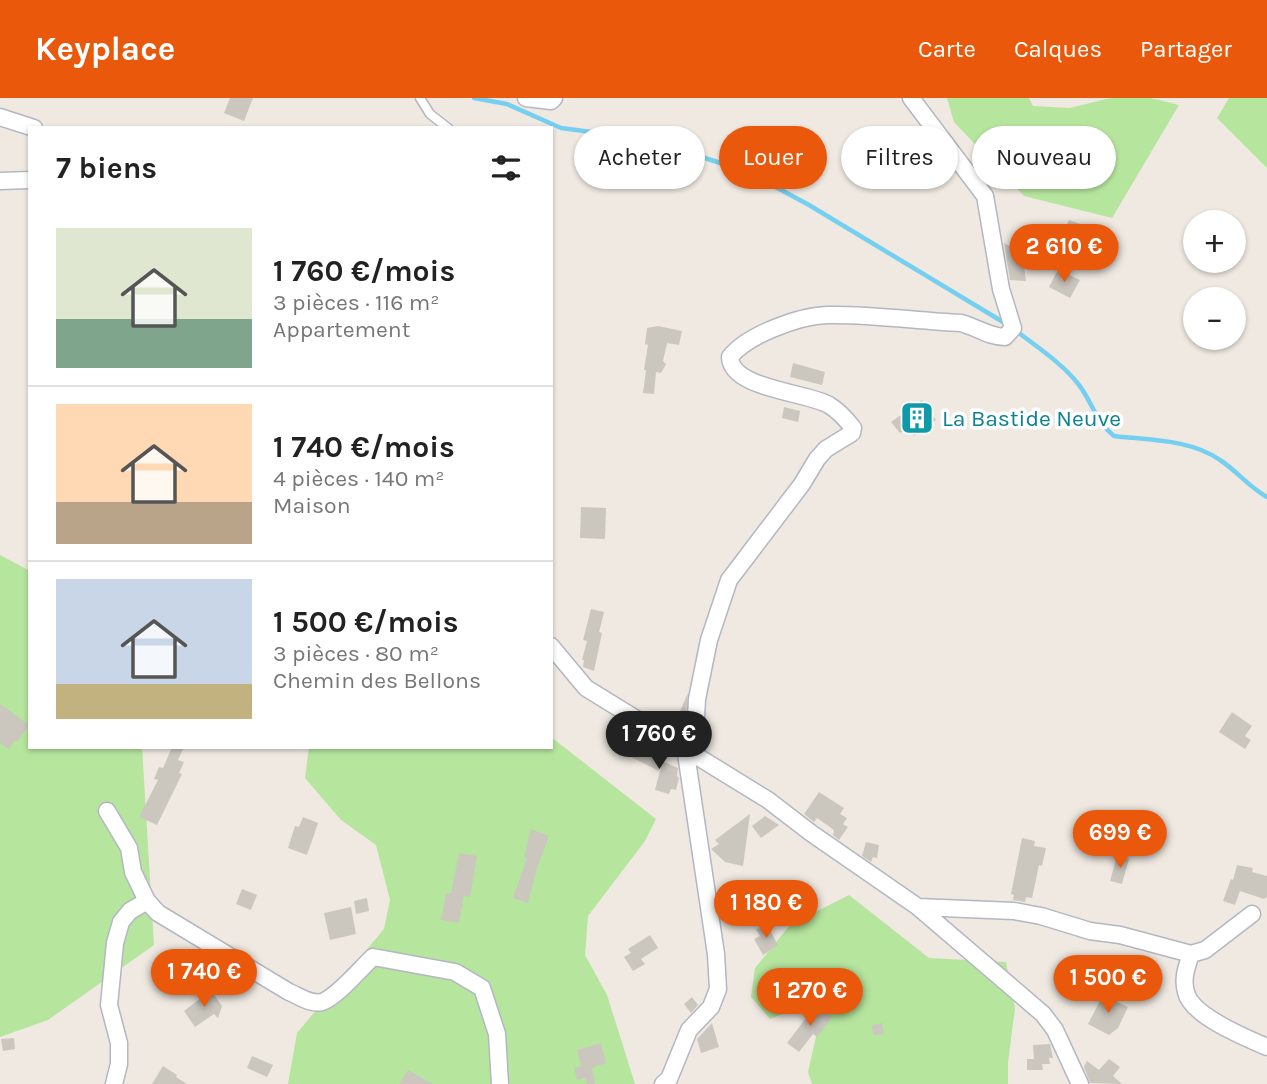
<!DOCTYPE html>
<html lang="fr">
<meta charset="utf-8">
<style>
body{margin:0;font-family:Karla,sans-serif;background:#f6f6f6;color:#222;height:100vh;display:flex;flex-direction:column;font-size:26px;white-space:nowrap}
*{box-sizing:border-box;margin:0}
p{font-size:23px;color:#767676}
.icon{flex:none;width:38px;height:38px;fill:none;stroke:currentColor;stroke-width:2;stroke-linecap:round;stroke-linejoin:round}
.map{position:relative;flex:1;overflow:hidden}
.drawer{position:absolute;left:28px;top:28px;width:525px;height:623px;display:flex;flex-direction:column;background:#fff;border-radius:0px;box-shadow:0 2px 5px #0004}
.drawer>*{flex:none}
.top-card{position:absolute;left:574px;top:28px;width:588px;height:63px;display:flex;gap:14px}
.fabs{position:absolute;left:1183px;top:112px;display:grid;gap:14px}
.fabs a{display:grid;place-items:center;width:63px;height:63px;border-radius:50%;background:#fff;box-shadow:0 2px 5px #0004;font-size:35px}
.price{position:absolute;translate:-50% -60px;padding:0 16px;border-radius:24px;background:#ea580c;color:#fff;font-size:23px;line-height:46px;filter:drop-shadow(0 2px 4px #0008)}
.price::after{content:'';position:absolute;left:50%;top:42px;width:21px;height:16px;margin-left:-10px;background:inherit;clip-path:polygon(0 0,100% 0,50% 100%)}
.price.active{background:#222;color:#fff}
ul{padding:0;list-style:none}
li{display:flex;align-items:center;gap:21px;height:175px;padding:0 28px}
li+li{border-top:2px solid #e0e0e0}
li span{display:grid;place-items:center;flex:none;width:196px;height:140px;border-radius:0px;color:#555}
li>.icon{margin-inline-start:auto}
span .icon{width:84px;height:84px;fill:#fffc;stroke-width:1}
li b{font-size:30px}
h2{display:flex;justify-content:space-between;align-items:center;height:84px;padding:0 28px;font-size:30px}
.tag{padding:0 24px;border-radius:32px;background:#fff;box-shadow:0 2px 5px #0004;font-size:24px;line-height:63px}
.tag.active{background:#ea580c;color:#fff}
header{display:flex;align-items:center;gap:42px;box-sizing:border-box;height:98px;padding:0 35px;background:#ea580c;color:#fff}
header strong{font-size:33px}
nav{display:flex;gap:38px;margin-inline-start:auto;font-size:24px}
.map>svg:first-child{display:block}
.green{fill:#b6e59e}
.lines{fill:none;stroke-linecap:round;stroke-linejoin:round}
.stream{stroke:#75cff0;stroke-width:4.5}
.building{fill:#cbc7bf}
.service-casing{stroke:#b4b7c1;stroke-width:11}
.minor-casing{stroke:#b4b7c1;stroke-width:19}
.service{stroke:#fff;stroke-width:8}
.minor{stroke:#fff;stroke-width:16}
.labels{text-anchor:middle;stroke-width:7;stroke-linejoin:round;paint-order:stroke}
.culture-label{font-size:23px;fill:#0d838f;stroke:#fff;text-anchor:start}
</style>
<header>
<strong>Keyplace</strong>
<nav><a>Carte</a><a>Calques</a><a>Partager</a></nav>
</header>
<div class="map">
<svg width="1267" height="986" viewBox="0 0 1267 986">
<rect width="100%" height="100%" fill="#efe9e1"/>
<path class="green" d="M947 0H1029L1033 8 1070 10 1110 0H1151L1179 7 1112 120 1024 98 954 24Z
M1229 0H1267V70L1217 20Z
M0 457 30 473V649H142L154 847 48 922 0 939Z
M551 639 656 721 645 743 588 818 585 857 607 897 635 986H288L297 935 384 831 390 802 376 747 341 722 305 680 309 649H551Z
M849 797 929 860 1006 864 1015 910 1008 965V986H812L808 974 825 899 770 921 751 899 755 870 790 827Z"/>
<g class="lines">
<path class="stream" d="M474 0 507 6 561 30 630 39 665 47 748 74 809 107 1008 227
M1015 232C1037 249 1062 265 1079 287 1092 304 1096 324 1114 338 1148 342 1190 341 1220 362 1237 373 1249 389 1267 399"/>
</g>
<path class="building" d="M230 0H253L244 23 224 15Z
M1069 122 1091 130 1081 157 1063 153 1071 134 1065 131Z
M1004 145 1022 154 1026 183 1010 182Z
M1058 172 1080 182 1070 200 1049 189Z
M658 228 682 233 679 247 667 245 663 263 666 266 661 275 656 274 654 296 643 295 646 272H644L648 247 645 246 647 230Z
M793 265 825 274 822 287 790 279Z
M922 302 936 322 914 338 908 329 900 335 891 324Z
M784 309 800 313 798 324 782 320Z
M581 409 606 410 605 441 580 440Z
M591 511 604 514 599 534 602 535 594 573 583 569 584 562H582L587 543 583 542Z
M688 595 686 617 679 635 662 625 670 615 677 620Z
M0 606 29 627 17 644 15 642 9 651 0 645Z
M1232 614 1252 628 1245 638 1251 642 1245 651 1219 634Z
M172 649H184L178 662 184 664 179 675 182 676 157 727 139 719 158 682 154 681 159 669 163 670Z
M631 649 678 670 677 678 679 680 676 692 671 691 669 696 655 692 661 669 659 673 627 657Z
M819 694 844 710 840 716 847 720 843 726 848 729 839 742 833 737 834 732 817 720 814 724 804 716Z
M750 716 743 768 725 764 711 751 719 746 715 742Z
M765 718 779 727 761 740 752 728Z
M303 719 318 725 307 757 288 750 295 728 299 729Z
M531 731 549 738 537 770 528 805 513 800 527 760 524 759Z
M1022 740 1035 743 1034 748 1046 750 1042 768 1039 767 1032 800 1026 799 1025 804 1013 802 1014 797 1011 796Z
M866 744 879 747 877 760 873 759 871 764 862 758Z
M459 755 477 758 470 799 464 798 459 825 441 822 446 795H451Z
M1117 758 1129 761 1122 786 1110 783Z
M1237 767 1253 770 1252 774 1267 778V799L1264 801 1240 793 1235 807 1223 803 1231 781 1233 782Z
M242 791 257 797 251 812 236 806Z
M367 800 369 813 356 816 354 803Z
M351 809 356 836 330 842 324 815Z
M768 829 778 847 763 857 754 841 760 838 756 831Z
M650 837 658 850 641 861 645 866 633 873 624 859 631 855 628 851Z
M196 851 208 858 202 868 192 869Z
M211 892 222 908 218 920 214 916 195 929 184 913Z
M1103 897 1128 909 1118 930 1109 937 1088 926Z
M692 899 698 907 691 915 684 906Z
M816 907 832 919 817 939 813 936 799 954 787 945Z
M712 925 719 949 701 955 697 941Z
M882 925 884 936 873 937 872 927Z
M14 940 15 951 3 953 1 941Z
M601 945 606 965 592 970 595 986H587L585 980 577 982 574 970 581 968 577 952Z
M1050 946 1053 960H1049L1050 966H1042L1043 972H1027V961H1034L1033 947Z
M252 958 273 967 267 979 247 970Z
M1109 961 1120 969 1113 978 1122 986 1090 985 1084 969 1087 963 1099 972Z
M163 968 177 977 176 979 187 986H152Z
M408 972 433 986H399Z"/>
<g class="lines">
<defs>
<path id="service" d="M420 0 430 16 448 30"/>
<path id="minor" d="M526 0 551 3 554 0
M0 19 34 30
M0 83 30 82
M551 548 586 590 768 702 811 735 918 809 1043 916 1055 932 1080 986
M107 713 129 750 133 774 147 803 158 815 289 894C299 898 311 907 322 904 337 899 361 870 373 859L455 874 482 890 497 936 500 986
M918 809 1014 813 1041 818 1090 833 1120 837 1191 856 1205 852 1252 816
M1191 856C1187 868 1182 880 1186 894 1191 918 1246 940 1267 949
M114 986 119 966V945L109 907 115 845 121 824 130 813 147 803
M663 986 669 981 689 932 711 909 718 891 716 856 685 649 696 619 697 601 709 542 729 482 802 386 817 361 826 351 852 335 853 330C846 321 839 313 829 307 806 294 731 291 730 259 747 237 799 218 827 217 871 216 917 223 961 225 976 229 990 239 1005 239L1013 230 1001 191 985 98 911 0"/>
</defs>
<use href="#service" class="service-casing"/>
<use href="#minor" class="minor-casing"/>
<use href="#service" class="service"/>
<use href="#minor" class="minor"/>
</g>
<defs>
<symbol id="building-square" viewBox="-11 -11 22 22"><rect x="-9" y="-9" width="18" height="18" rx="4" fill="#0f9aa8" stroke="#fff"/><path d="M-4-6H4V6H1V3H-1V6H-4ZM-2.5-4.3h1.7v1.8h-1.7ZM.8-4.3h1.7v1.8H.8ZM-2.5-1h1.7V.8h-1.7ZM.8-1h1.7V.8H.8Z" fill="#fff"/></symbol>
</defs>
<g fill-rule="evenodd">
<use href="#building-square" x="898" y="301" width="38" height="38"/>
</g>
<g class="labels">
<g class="culture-label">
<text x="942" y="328">La Bastide Neuve</text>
</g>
</g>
</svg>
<div class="fabs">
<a>+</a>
<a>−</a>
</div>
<b class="price" style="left:1064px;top:186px">2 610 €</b>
<b class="price active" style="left:659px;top:673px">1 760 €</b>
<b class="price" style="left:1120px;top:772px">699 €</b>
<b class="price" style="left:766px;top:842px">1 180 €</b>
<b class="price" style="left:204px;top:911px">1 740 €</b>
<b class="price" style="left:1108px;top:917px">1 500 €</b>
<b class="price" style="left:810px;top:930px">1 270 €</b>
<div class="top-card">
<a class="tag">Acheter</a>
<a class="tag active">Louer</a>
<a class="tag">Filtres</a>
<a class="tag">Nouveau</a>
</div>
<section class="drawer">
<h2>7 biens<svg class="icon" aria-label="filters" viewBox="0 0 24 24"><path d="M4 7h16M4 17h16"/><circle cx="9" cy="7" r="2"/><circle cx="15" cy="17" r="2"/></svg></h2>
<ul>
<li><span style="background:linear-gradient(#dfe7d0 65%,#7fa58c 0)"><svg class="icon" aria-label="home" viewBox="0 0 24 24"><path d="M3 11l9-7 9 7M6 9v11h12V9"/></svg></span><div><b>1 760 €/mois</b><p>3 pièces · 116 m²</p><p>Appartement</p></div></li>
<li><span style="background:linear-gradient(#ffd9b3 70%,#b9a48a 0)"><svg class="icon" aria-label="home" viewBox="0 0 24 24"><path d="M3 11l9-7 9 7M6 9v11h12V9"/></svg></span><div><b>1 740 €/mois</b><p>4 pièces · 140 m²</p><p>Maison</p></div></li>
<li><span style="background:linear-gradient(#c9d6e8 75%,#c2b280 0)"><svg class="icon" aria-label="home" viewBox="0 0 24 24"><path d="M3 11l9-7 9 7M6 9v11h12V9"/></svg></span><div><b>1 500 €/mois</b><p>3 pièces · 80 m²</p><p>Chemin des Bellons</p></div></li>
</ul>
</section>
</div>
